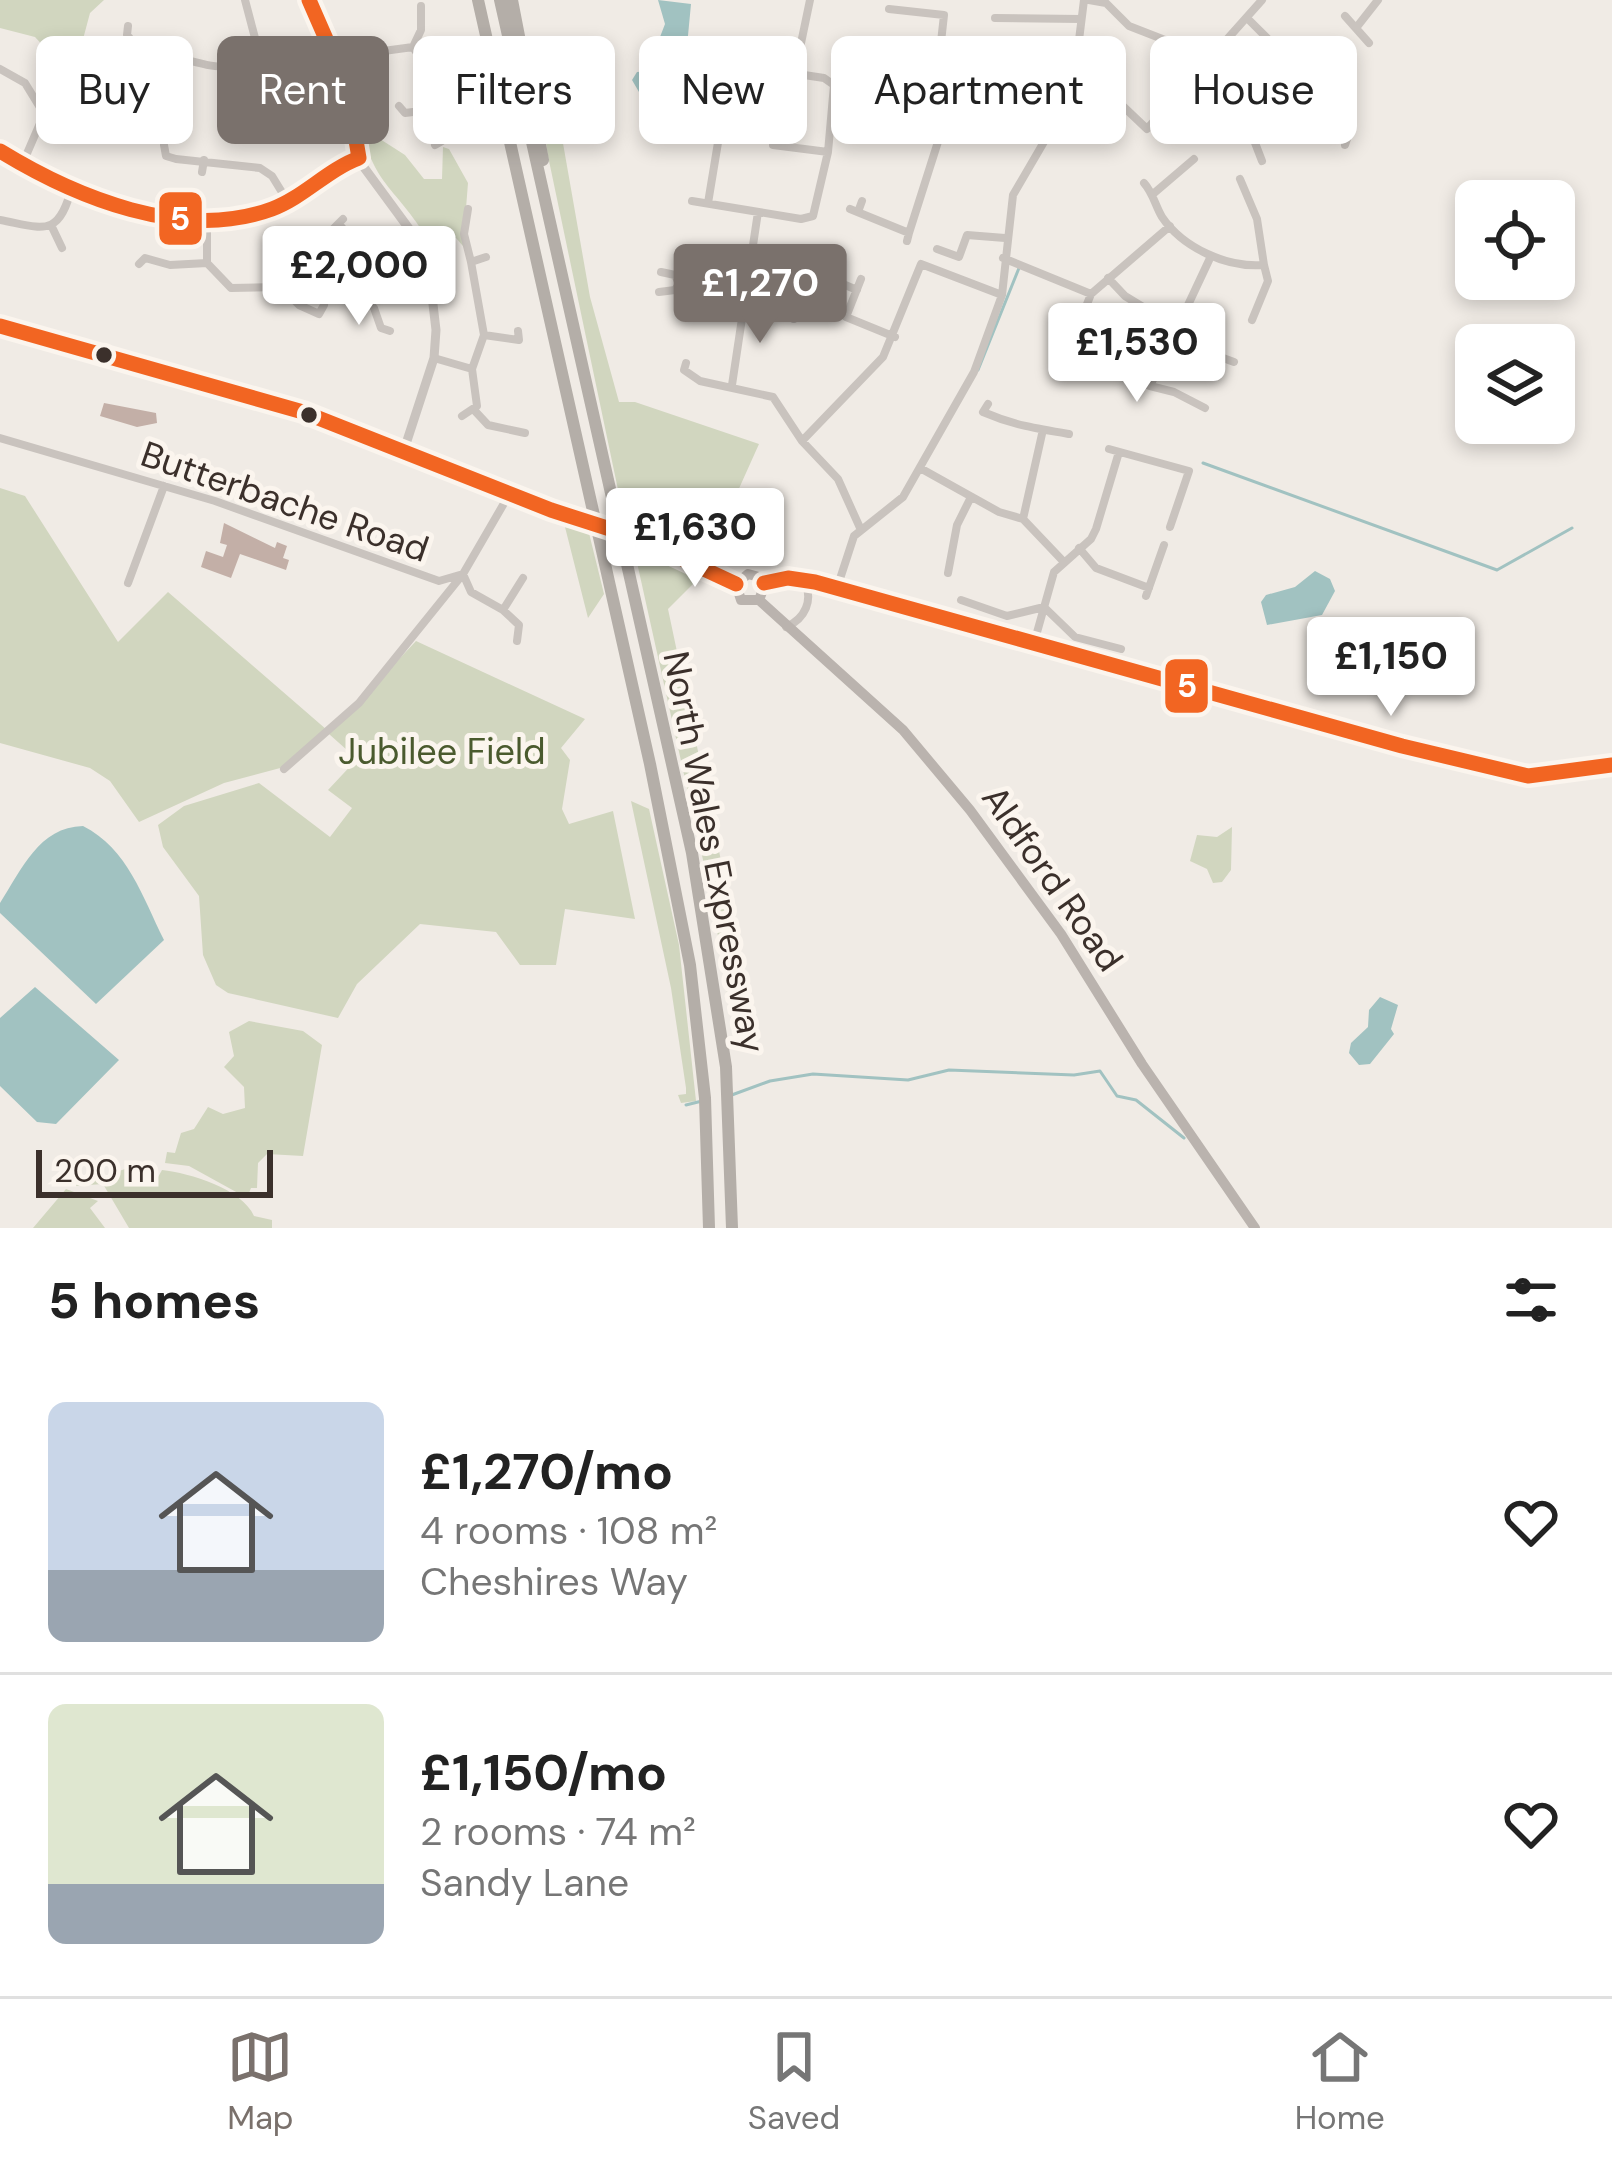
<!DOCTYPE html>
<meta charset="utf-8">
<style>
body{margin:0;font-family:"DM Sans",sans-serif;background:#f2f2f2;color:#222;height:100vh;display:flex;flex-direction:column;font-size:45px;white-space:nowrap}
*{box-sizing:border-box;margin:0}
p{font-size:39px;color:#767676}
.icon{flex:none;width:66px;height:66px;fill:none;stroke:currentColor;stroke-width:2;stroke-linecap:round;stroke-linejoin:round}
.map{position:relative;height:1228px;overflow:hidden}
.drawer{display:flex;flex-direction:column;background:#fff;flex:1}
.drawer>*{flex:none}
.banner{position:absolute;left:36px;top:36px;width:1542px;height:108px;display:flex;gap:24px}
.controls{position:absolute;left:1455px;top:180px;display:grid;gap:24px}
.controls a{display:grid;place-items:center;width:120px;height:120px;border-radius:18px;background:#fff;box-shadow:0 6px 18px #0003;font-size:60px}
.scale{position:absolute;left:36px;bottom:30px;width:237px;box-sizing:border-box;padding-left:12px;border:6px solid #3b302b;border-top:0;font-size:33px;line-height:42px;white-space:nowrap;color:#3b302b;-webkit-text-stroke:9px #fbf5ee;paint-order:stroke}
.price{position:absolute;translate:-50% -102px;padding:0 27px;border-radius:12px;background:#fff;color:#222;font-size:39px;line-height:78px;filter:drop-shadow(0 3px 6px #0008)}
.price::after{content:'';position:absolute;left:50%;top:72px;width:36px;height:27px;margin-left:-18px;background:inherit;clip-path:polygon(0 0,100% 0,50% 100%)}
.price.selected{background:#7a716c;color:#fff}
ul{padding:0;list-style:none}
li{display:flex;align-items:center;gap:36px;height:300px;padding:0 48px}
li+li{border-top:3px solid #e0e0e0}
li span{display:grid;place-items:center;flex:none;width:336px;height:240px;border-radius:18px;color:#555}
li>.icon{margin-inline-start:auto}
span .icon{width:144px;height:144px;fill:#fffc;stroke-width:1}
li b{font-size:51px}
h2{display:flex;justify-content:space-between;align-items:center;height:144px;padding:0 48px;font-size:51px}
.tag{padding:0 42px;border-radius:18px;background:#fff;box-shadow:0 6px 18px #0003;font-size:42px;line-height:108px}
.tag.selected{background:#7a716c;color:#fff}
.tab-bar{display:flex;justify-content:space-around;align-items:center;height:168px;border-top:3px solid #e0e0e0;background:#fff;font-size:33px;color:#767676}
.tab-bar a{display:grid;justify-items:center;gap:6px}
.tab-bar .selected{color:#7a716c}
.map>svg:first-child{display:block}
.green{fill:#d1d6bf}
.water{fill:#a1c2c1}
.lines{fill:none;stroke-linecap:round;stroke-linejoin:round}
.stream{stroke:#a1c2c1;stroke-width:3}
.building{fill:#c3afa7}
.minor{stroke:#c9c3be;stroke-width:8}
.tertiary{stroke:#c9c3be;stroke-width:9}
.secondary{stroke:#bab3ae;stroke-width:10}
.trunk{stroke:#b4aea8;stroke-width:12}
.secondary-bridge{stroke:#bab3ae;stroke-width:10}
.bus-1-casing{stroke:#fbf5ee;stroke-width:24}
.bus-1{stroke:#f26522;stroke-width:15}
.bus-dot{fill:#3b302b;stroke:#fbf5ee;stroke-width:4.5}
.labels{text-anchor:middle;stroke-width:10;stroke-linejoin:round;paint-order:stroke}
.street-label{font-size:36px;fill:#3b302b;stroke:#fbf5ee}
.park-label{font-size:36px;fill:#4a5a2e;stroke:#fbf5ee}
.line-badge{stroke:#fbf5ee;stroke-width:4.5}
.badge-label{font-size:33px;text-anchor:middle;font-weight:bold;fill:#fff}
</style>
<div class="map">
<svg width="1612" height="1228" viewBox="0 0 1612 1228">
<rect width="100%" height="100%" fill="#f0ebe5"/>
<path class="green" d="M0 0H104L90 13 82 43 118 83 140 96 131 132 126 130 124 108 74 79 35 37 0 28Z
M554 92 590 297 619 402H635L759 444 728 513 698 501 681 541 625 523 548 156 539 95Z
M359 104 370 117 369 132 405 155 424 179H442L443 147 449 149 468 183 463 246 456 238 430 243C393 181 367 185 359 104Z
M0 488 25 496 118 642 168 592 327 730 284 767 224 783 139 822 110 781 90 768 0 743Z
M565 527 589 533 604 594 588 618Z
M634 549 701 576 668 609 727 889 736 989 727 993 713 905Z
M416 641 585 719 561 748 570 760 562 809 569 824 613 811 635 919 565 909 556 965H520L496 932 420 924 357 984 338 1018 228 993 216 985 203 955 199 896 163 847 158 825 184 806 259 783 330 837 352 808 328 790 357 759 329 734Z
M631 801 649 809 679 945 696 1101 681 1103 678 1095 686 1094V1088L671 988Z
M1232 827 1231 870 1222 882 1213 883 1207 869 1190 861 1197 835 1217 837Z
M249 1021 303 1031 322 1045 303 1156 267 1154 258 1163 257 1188H251L247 1198 189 1166 165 1163 167 1152 175 1153 181 1133 194 1129 208 1107 223 1114 245 1108 244 1087 224 1067 234 1056 229 1032Z
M134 1166 158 1169 157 1179 162 1170C190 1173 242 1189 254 1216L272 1220V1228H129L103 1184 74 1186Z
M66 1189 98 1201 90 1208 105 1228H33Z"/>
<path class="water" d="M658 0 691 4 685 67 671 100 639 92 632 80 637 72 661 70 655 50 665 24Z
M1315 571 1330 579 1335 591 1322 615 1267 625 1261 602 1266 595 1295 587Z
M83 826C128 849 142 896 164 940L96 1004 0 913V903C22 869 39 827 83 826Z
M35 987 119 1060 56 1124 37 1122 0 1086V1018Z
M1380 997 1398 1005 1391 1029 1394 1034 1370 1064 1359 1065 1349 1053 1351 1043 1368 1027 1369 1010Z"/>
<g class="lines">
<path class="stream" d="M978 370 1019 268
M1203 463 1497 570 1572 528
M729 1096 770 1081 813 1074 908 1080 949 1070 1074 1075 1100 1071 1117 1096 1136 1100 1184 1138
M686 1105 702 1101"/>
</g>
<path class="building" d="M104 403 156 413 157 423 137 427 100 416Z
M224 523 275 548 277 542 287 546 283 558 289 560 286 570 240 554 231 578 201 567 206 551 223 557 227 545 220 543Z"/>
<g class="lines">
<path class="minor" d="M1089 0 1106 3 1129 26 1165 40 1197 72
M889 9 944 15 934 105 943 126 909 233
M1345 16 1369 43
M995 18 1081 19
M1248 19 1283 54 1348 136 1345 145
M128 26 127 35C143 55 154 51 177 57 210 67 227 72 260 57L245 0
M1356 28 1378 0
M260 57 268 66 287 71 309 56
M339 64 369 53 413 47 421 30V6
M0 69 25 83 44 114 22 165
M225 69 226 81
M287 71 298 99
M795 72 810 0
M889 82 866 78 868 115 941 126
M1080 90 1085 80 1107 91 1147 129 1262 0
M934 105C968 109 999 118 1031 118
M399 106 405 113 429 110 431 76 413 47
M429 110 442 141 435 145
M987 110 996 47
M1030 124a12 12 0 1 1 24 0a12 12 0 1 1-24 0Z
M44 114 85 130 80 139
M1051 115 1078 48 1084 0
M878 130 880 117
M164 145 166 156 176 159 260 168 272 176 288 202
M773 145 828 152
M1262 161 1252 135 1284 123 1318 98
M202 172 204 160
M1144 183C1153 193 1155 205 1162 217 1183 248 1227 268 1264 265L1257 219 1240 179
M1153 194 1194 159
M692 201 801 219 813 216 828 152 834 85 824 78 731 64 708 203
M468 209 464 234 471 262
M850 209 909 233 907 241
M858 212 862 201
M0 220C43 228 59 239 72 186
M207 222V263L231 288 281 287 282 257 292 253
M339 224 375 266
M1170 226 1091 294 1067 355 1150 386 1211 256
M52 227 62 248
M332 230 343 219
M937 249 959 257 967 235 1005 238
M1003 258 1091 294
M139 264 145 258 170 265 207 263
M1108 278 1125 296 1143 307
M831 279 857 290
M861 279 846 317 895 337
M679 284 795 309
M354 285 374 308 381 328 390 331
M281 287 299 305 319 314 324 305
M349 290 389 255 418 244
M659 292 675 290 679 284 675 275 661 272
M794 319 797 299
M1252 320 1268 281 1264 265
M484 335 519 340 518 331
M1171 339 1234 362
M434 358 472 369 477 406 462 416
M686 363 684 370 700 381 773 397 802 441 838 479 861 530
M472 369 484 335 471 262 486 257
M732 385 758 212
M1150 386 1174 392 1205 408
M988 404 983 412C1013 425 1038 429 1069 434
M475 411 488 425 525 433
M0 438 215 501 439 581 463 574 510 493
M802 441 883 357 921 264 1002 295
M1109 449 1189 471 1170 527
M920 468 999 512 1023 519 1062 560
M1023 519 1042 434
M1079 548 1096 568 1149 588
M948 573 957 525 971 497
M128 583 164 486
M837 588 854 536 903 497 974 372 1002 295 1013 195 1048 135
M1146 596 1164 545
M961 600 1007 616 1044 607 1075 637 1121 649
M503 610 519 625 517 641
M786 627C805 619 814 600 804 581
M1034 643 1054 572 1091 539 1096 529 1119 452
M284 769 359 703 463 574 471 592 503 610 523 578"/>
<path class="tertiary" d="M309 0 347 87 360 162 410 230 429 270 436 330 434 358 403 453
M0 151C65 196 196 240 272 209 304 196 326 167 359 158
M764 583 788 578 815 582 1402 746 1528 776 1612 765"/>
<path class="secondary" d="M0 326 273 402 580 520
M635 537 736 584
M736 584 748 574 759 577 764 587 759 600
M736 584 741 600H759
M759 600 903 730 970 810 1061 934 1142 1064 1255 1228"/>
<path class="trunk" d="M478 0 650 764 690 965 705 1098 709 1228
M500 0 692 853 726 1067 732 1228
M512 0 543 160"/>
<path class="secondary-bridge" d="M580 520 635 537"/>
<defs>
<path id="bus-1" d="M309 0 347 87 359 158
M0 151C75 197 183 242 272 209 304 197 327 170 359 158
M0 326 303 412 551 510 635 537 736 584
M764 583 788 578 815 582 1402 746 1528 776 1612 765"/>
</defs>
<use href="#bus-1" class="bus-1-casing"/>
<use href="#bus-1" class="bus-1"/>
</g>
<g class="bus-dot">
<circle cx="104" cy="355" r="10"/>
<circle cx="309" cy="415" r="10"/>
</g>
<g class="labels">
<g class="street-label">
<text transform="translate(285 501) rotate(19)" y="13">Butterbache Road</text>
<text transform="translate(715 852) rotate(79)" y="13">North Wales Expressway</text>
<text transform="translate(1053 878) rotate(55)" y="13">Aldford Road</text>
</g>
<g class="park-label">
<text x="442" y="764">Jubilee Field</text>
</g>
</g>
<g class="line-badge">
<rect x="157" y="190" width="47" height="57" rx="12" fill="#f26522"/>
<rect x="1163" y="657" width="47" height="58" rx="12" fill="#f26522"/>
</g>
<g class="badge-label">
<text x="180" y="230">5</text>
<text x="1187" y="697">5</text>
</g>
</svg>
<div class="controls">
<a><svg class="icon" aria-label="locate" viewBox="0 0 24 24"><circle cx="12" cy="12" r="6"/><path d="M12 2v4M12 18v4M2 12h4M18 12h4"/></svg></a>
<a><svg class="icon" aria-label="layers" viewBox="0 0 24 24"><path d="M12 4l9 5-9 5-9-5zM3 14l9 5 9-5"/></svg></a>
</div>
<div class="scale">200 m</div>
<b class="price" style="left:359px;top:328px">£2,000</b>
<b class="price selected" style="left:760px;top:346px">£1,270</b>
<b class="price" style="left:1137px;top:405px">£1,530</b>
<b class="price" style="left:695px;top:590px">£1,630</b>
<b class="price" style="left:1391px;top:719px">£1,150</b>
<div class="banner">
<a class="tag">Buy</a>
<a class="tag selected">Rent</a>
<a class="tag">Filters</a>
<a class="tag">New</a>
<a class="tag">Apartment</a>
<a class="tag">House</a>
</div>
</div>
<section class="drawer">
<h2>5 homes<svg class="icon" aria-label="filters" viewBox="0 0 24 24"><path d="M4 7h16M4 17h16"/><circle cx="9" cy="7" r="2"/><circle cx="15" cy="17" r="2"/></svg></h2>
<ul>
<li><span style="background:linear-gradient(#c9d6e8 70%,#9aa5b1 0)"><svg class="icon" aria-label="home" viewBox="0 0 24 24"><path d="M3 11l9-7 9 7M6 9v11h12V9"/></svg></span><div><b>£1,270/mo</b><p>4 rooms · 108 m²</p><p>Cheshires Way</p></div><svg class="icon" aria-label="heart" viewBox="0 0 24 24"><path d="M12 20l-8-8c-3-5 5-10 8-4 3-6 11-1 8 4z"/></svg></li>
<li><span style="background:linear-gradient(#dfe7d0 75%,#9aa5b1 0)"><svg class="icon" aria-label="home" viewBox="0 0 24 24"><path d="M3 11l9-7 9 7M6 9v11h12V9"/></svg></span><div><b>£1,150/mo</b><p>2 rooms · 74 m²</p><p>Sandy Lane</p></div><svg class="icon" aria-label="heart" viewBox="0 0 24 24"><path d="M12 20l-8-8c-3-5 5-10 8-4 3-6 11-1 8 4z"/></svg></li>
</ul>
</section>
<nav class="tab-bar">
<a class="selected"><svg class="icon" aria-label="map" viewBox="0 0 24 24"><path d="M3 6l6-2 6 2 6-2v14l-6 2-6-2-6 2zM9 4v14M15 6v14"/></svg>Map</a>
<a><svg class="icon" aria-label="saved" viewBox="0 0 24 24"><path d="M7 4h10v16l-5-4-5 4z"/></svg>Saved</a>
<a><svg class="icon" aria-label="home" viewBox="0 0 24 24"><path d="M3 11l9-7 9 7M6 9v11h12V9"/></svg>Home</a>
</nav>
